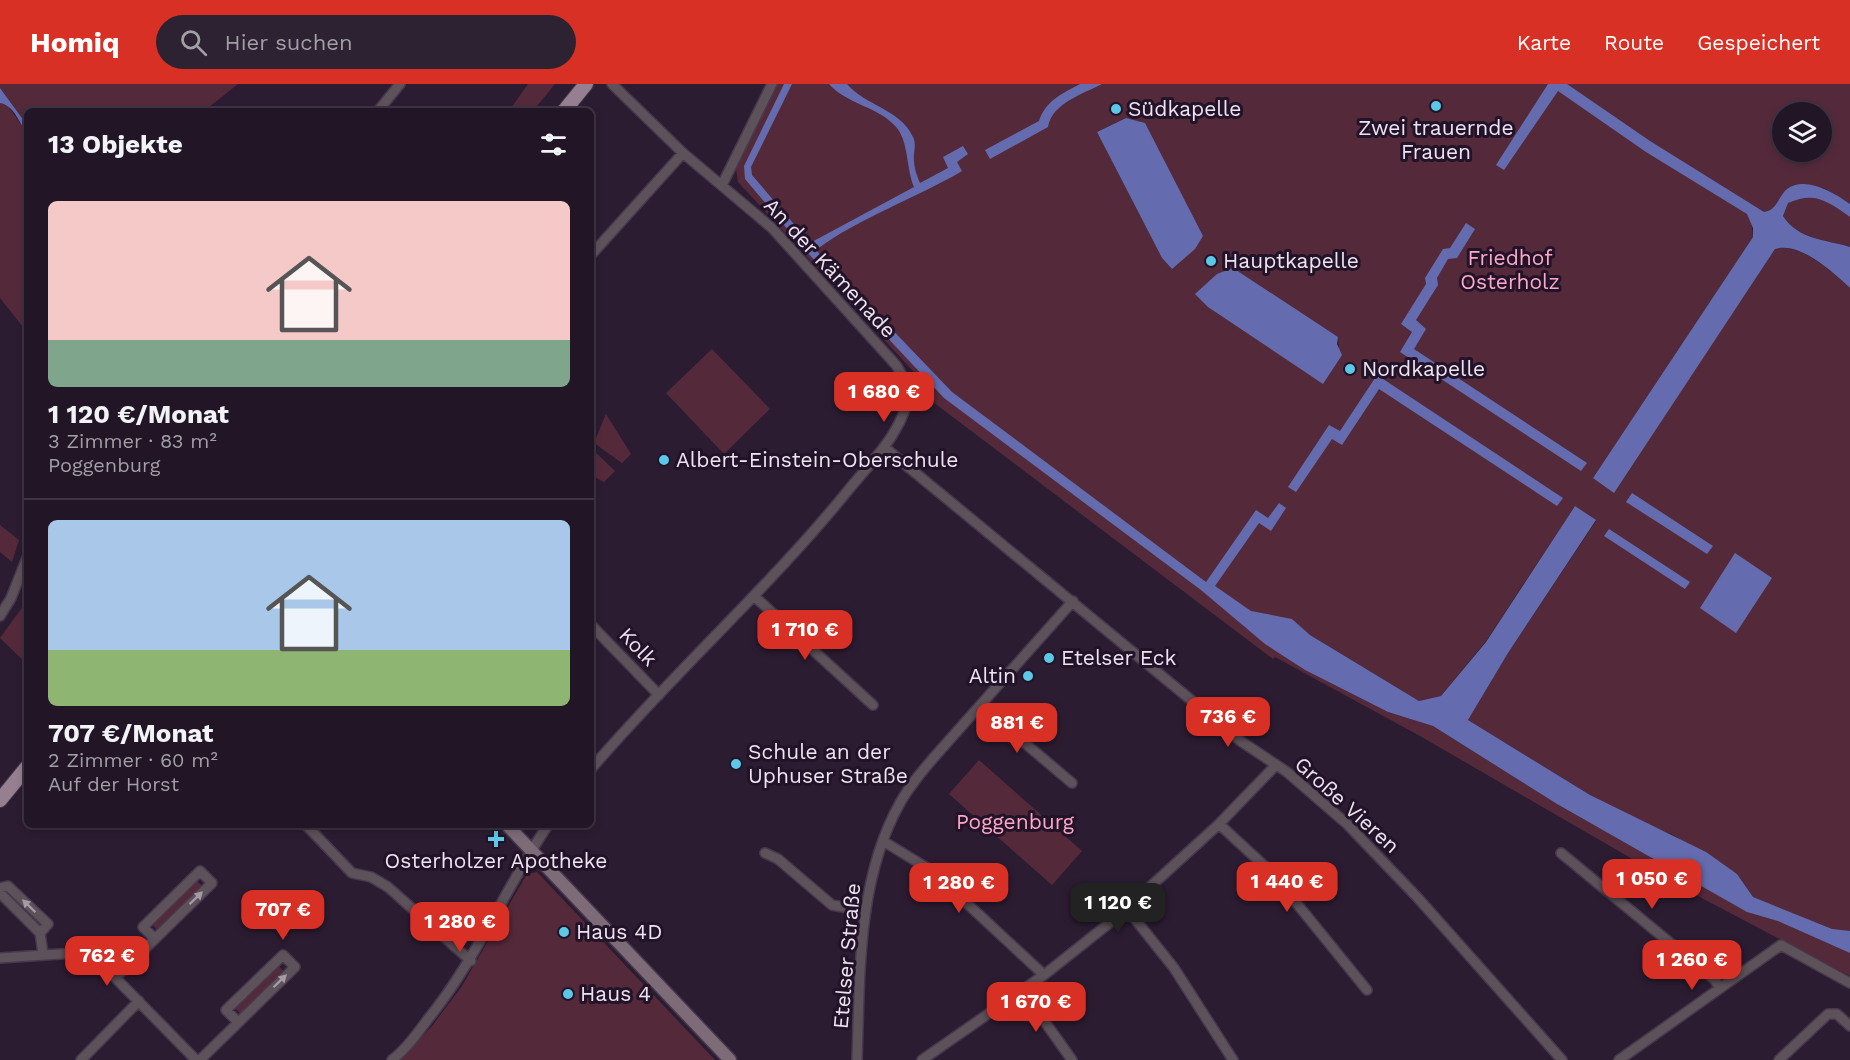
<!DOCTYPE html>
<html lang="de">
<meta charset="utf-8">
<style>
body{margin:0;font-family:"Work Sans",sans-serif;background:#2d2232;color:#f1f3f6;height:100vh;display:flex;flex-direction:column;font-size:22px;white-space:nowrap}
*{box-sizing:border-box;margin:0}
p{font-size:20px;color:#a29fa7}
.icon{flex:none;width:33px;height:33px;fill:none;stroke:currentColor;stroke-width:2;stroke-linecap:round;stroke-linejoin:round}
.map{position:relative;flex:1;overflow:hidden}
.drawer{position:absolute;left:24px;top:24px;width:570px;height:720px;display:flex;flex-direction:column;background:#211526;border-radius:9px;box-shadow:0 3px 9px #0003,0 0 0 2px #3e3443}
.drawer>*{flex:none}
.fabs{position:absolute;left:1772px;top:18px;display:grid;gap:12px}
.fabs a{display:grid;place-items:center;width:60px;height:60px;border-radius:50%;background:#211526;box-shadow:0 3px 9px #0003,0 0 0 2px #3e3443;font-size:30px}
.price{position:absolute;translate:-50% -51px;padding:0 14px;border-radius:12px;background:#d93025;color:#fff;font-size:20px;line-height:39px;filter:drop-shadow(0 2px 3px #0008)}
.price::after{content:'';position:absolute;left:50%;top:36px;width:18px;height:14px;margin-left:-9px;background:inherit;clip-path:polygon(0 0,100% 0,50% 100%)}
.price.current{background:#222;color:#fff}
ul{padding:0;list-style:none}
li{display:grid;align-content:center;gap:12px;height:318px;padding:0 24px}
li+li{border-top:2px solid #3e3443}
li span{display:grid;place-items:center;height:186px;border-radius:9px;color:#555}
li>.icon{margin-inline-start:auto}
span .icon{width:108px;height:108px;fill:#fffc;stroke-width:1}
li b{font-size:26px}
h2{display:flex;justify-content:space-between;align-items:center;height:72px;padding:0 24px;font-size:26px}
header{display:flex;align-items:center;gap:36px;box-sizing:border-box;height:84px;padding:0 30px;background:#d93025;color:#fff}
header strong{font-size:28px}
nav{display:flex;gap:33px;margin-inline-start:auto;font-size:21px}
.search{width:420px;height:54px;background:#2d2232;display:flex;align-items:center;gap:15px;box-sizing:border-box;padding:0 21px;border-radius:33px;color:#a29fa7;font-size:22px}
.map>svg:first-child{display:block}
.green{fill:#542a3b;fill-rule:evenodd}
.water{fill:#646caf}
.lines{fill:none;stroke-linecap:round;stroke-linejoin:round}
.street-casing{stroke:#47384d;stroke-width:12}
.secondary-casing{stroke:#47384d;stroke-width:15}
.primary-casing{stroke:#47384d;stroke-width:16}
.street{stroke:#5d515a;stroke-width:9}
.secondary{stroke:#7d6b78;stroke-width:12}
.primary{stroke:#967f90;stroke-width:14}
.oneway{fill:#a69aa6}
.poi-dot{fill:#5ac8e6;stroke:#221328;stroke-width:2}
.labels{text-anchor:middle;stroke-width:6;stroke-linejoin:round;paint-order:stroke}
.poi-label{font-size:21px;fill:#eee3f2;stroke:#221328;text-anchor:start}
.park-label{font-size:21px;fill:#fea8c8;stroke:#221328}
.street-label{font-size:21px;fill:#eee3f2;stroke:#221328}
</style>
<header>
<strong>Homiq</strong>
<div class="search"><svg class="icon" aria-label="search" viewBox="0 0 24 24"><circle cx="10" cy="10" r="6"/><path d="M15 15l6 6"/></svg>Hier suchen</div>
<nav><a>Karte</a><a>Route</a><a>Gespeichert</a></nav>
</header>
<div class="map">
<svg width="1850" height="976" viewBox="0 0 1850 976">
<rect width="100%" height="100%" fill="#2c1c32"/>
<path class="green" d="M0 0H238L204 27H27V41L0 4Z
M528 0H555L533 27H509Z
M777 0H1850V120L1824 104 1795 102 1788 105 1773 124 1751 136 1753 153 1593 394 1705 270 1775 165C1799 158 1833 188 1850 204V892L1679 802 1420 652 1275 573 1273 575 921 309 925 300 738 98 736 85ZM1782 28H1821V68H1782ZM1126 34 1138 39 1198 156 1172 185 1162 174 1097 48ZM1227 188 1338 253 1339 267 1217 190ZM1575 422 1596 437 1508 569 1468 636 1590 711 1631 734 1671 750 1737 790 1753 813 1747 827 1557 720 1433 642 1388 628 1305 586 1243 542 1292 535 1310 551 1419 617 1441 612 1486 557Z
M0 19H6L27 49V248L0 214Z
M1803 112 1824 115 1850 133V163C1824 155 1800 156 1783 132L1788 119Z
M712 265 770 325 724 370 666 309Z
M606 330 631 370 622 379 594 359Z
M592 365 615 387 604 398 591 391Z
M0 441 19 456 12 478 0 468Z
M27 517V580L0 554Z
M979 676 1082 767 1052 801 949 710Z
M537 788 715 976H400L432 942 462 902 527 790Z
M196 796 204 804 158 847 151 839Z
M277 880 285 889 242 931 234 923Z"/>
<path class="water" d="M784 0H792L751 83 752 91 810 159 914 103C906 84 909 60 897 44 880 23 846 20 829 0H847C866 22 900 25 913 53 917 61 913 68 914 76 914 84 917 92 920 99L948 84 943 73 963 62 968 70 957 78 962 87C915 115 860 133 816 166L952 308 1206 498 1256 426 1268 434 1279 419 1286 424 1271 447 1259 439 1215 502 1251 527 1292 535 1310 551 1419 617 1441 612 1486 558 1575 422 1596 436 1508 569 1468 636 1590 711 1706 768 1737 790 1753 813 1832 845 1850 847V869L1778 837 1747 828 1557 720 1433 642 1388 628 1305 586 1265 560 1201 506 944 314 805 166 745 95 744 82Z
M1080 0H1102C1083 10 1052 19 1048 43L990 75 985 66 1039 37C1046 16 1062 10 1080 0Z
M1548 0H1567L1650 57 1764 128C1777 126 1778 113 1787 105 1805 91 1835 109 1850 120V133C1827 117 1815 107 1788 119L1783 132C1799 156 1824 155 1850 163V204C1833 188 1799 157 1775 165L1614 409 1593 394 1753 153V144L1747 130 1646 68 1558 7 1504 86 1496 81Z
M0 4 27 41V49C19 39 14 21 0 19Z
M1126 34 1145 39 1203 152 1195 165 1172 185 1162 174 1097 48Z
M1466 139 1475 145 1457 174 1448 175 1437 194 1438 201 1416 236 1426 245 1414 265 1587 379 1581 387 1400 268 1412 248 1401 240 1426 200 1425 194 1443 165 1450 164Z
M1233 184 1338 253 1337 260 1342 271 1323 300 1208 223 1195 210 1217 190Z
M1377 291 1563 414 1557 422 1379 305 1342 361 1332 355 1296 408 1288 403 1329 341 1340 347Z
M1632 409 1713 462 1707 470 1626 418Z
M1609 445 1690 498 1685 505 1604 452Z
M1735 469 1772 494 1736 549 1700 524Z"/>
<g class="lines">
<defs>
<path id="street" d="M378 27 400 0
M722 101 772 0
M591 171 683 69
M884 363 1242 658 1287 688 1347 740 1417 813 1562 976
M755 513 873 621
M0 532 11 514 27 474
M591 541 659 611
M981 622 1072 699
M591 685C674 588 770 503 850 404 875 374 905 345 910 305L896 281 772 144 683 69 612 0
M1219 740 1272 789 1367 906
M306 741 352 789 371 793 388 803 471 877
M883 757 932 787 1044 891
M765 769 778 775 832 821 866 827
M1561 769 1714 895 1720 904
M0 804 8 802 48 840 40 849
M0 809 40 849 43 870
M1127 825 1174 884 1233 976
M0 874 90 868 196 976
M116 893 212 799 200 787 143 843 155 855
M1023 907 1072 976
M81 976 139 917
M200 976 295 883 283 871 226 926 238 938
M392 976C406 965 417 950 428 935 477 875 505 804 548 741
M857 976C860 891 857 795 900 719 910 701 923 686 936 671L1073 517
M922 976 1044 891 1117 833 1219 740 1276 681
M1619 976 1781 861 1850 899
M1779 976 1828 930H1837L1850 942"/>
<path id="secondary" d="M507 741 730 976"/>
<path id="primary" d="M564 27 586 0
M0 716 27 683"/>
</defs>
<use href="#street" class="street-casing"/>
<use href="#secondary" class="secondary-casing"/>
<use href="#primary" class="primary-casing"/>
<use href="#street" class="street"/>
<use href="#secondary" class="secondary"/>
<use href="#primary" class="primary"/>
</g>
<defs><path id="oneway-solid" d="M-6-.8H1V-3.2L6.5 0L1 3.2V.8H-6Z" transform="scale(1.5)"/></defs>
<g class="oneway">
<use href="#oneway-solid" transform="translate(196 814) rotate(-44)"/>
<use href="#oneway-solid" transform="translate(29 822) rotate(-136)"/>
<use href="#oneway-solid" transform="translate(280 897) rotate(-44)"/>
</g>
<g class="poi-dot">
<circle cx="1436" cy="22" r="6"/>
<circle cx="1116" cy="25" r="6"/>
<circle cx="1211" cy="177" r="6"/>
<circle cx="1350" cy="285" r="6"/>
<circle cx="664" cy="376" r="6"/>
<circle cx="1049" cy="574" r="6"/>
<circle cx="1028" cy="592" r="6"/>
<circle cx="736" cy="680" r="6"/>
<path d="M493 746h6v6h6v6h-6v6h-6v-6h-6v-6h6z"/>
<circle cx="564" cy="848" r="6"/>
<circle cx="568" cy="910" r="6"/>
</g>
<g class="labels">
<g class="poi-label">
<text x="1128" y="32">Südkapelle</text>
<text x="1436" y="51" text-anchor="middle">Zwei trauernde<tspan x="1436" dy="24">Frauen</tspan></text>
<text x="1223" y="184">Hauptkapelle</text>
<text x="1362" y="292">Nordkapelle</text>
<text x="676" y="383">Albert-Einstein-Oberschule</text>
<text x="1061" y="581">Etelser Eck</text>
<text x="1016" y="599" text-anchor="end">Altin</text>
<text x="748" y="675">Schule an der<tspan x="748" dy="24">Uphuser Straße</tspan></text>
<text x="496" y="784" text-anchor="middle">Osterholzer Apotheke</text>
<text x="576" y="855">Haus 4D</text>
<text x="580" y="917">Haus 4</text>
</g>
<g class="park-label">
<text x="1510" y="181">Friedhof<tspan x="1510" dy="24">Osterholz</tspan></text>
<text x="1015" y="745">Poggenburg</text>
</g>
<g class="street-label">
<text transform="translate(830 184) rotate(47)" y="7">An der Kämenade</text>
<text transform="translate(638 563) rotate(46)" y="7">Kolk</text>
<text transform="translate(1347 721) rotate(42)" y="7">Große Vieren</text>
<text transform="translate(847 872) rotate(-85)" y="7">Etelser Straße</text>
</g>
</g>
</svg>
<div class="fabs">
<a><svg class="icon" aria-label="layers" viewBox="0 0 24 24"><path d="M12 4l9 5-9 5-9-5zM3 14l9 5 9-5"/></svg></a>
</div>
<b class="price" style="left:884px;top:339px">1 680 €</b>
<b class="price" style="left:805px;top:577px">1 710 €</b>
<b class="price" style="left:1228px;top:664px">736 €</b>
<b class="price" style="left:1017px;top:670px">881 €</b>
<b class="price" style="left:1652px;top:826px">1 050 €</b>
<b class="price" style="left:1287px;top:829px">1 440 €</b>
<b class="price" style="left:959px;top:830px">1 280 €</b>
<b class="price current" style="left:1118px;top:850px">1 120 €</b>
<b class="price" style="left:283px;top:857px">707 €</b>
<b class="price" style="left:460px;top:869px">1 280 €</b>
<b class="price" style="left:107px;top:903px">762 €</b>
<b class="price" style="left:1692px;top:907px">1 260 €</b>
<b class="price" style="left:1036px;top:949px">1 670 €</b>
<section class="drawer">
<h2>13 Objekte<svg class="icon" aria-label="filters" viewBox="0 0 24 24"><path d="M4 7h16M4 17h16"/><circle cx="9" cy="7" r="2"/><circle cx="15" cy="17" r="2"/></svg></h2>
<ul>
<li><span style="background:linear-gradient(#f6c9c9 75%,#7fa58c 0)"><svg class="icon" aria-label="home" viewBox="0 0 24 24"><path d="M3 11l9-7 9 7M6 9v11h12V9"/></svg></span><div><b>1 120 €/Monat</b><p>3 Zimmer · 83 m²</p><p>Poggenburg</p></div></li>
<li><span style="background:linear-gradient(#a9c7e8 70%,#8fb573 0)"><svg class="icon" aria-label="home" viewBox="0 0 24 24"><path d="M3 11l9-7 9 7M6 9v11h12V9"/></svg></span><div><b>707 €/Monat</b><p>2 Zimmer · 60 m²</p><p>Auf der Horst</p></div></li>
</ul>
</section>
</div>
